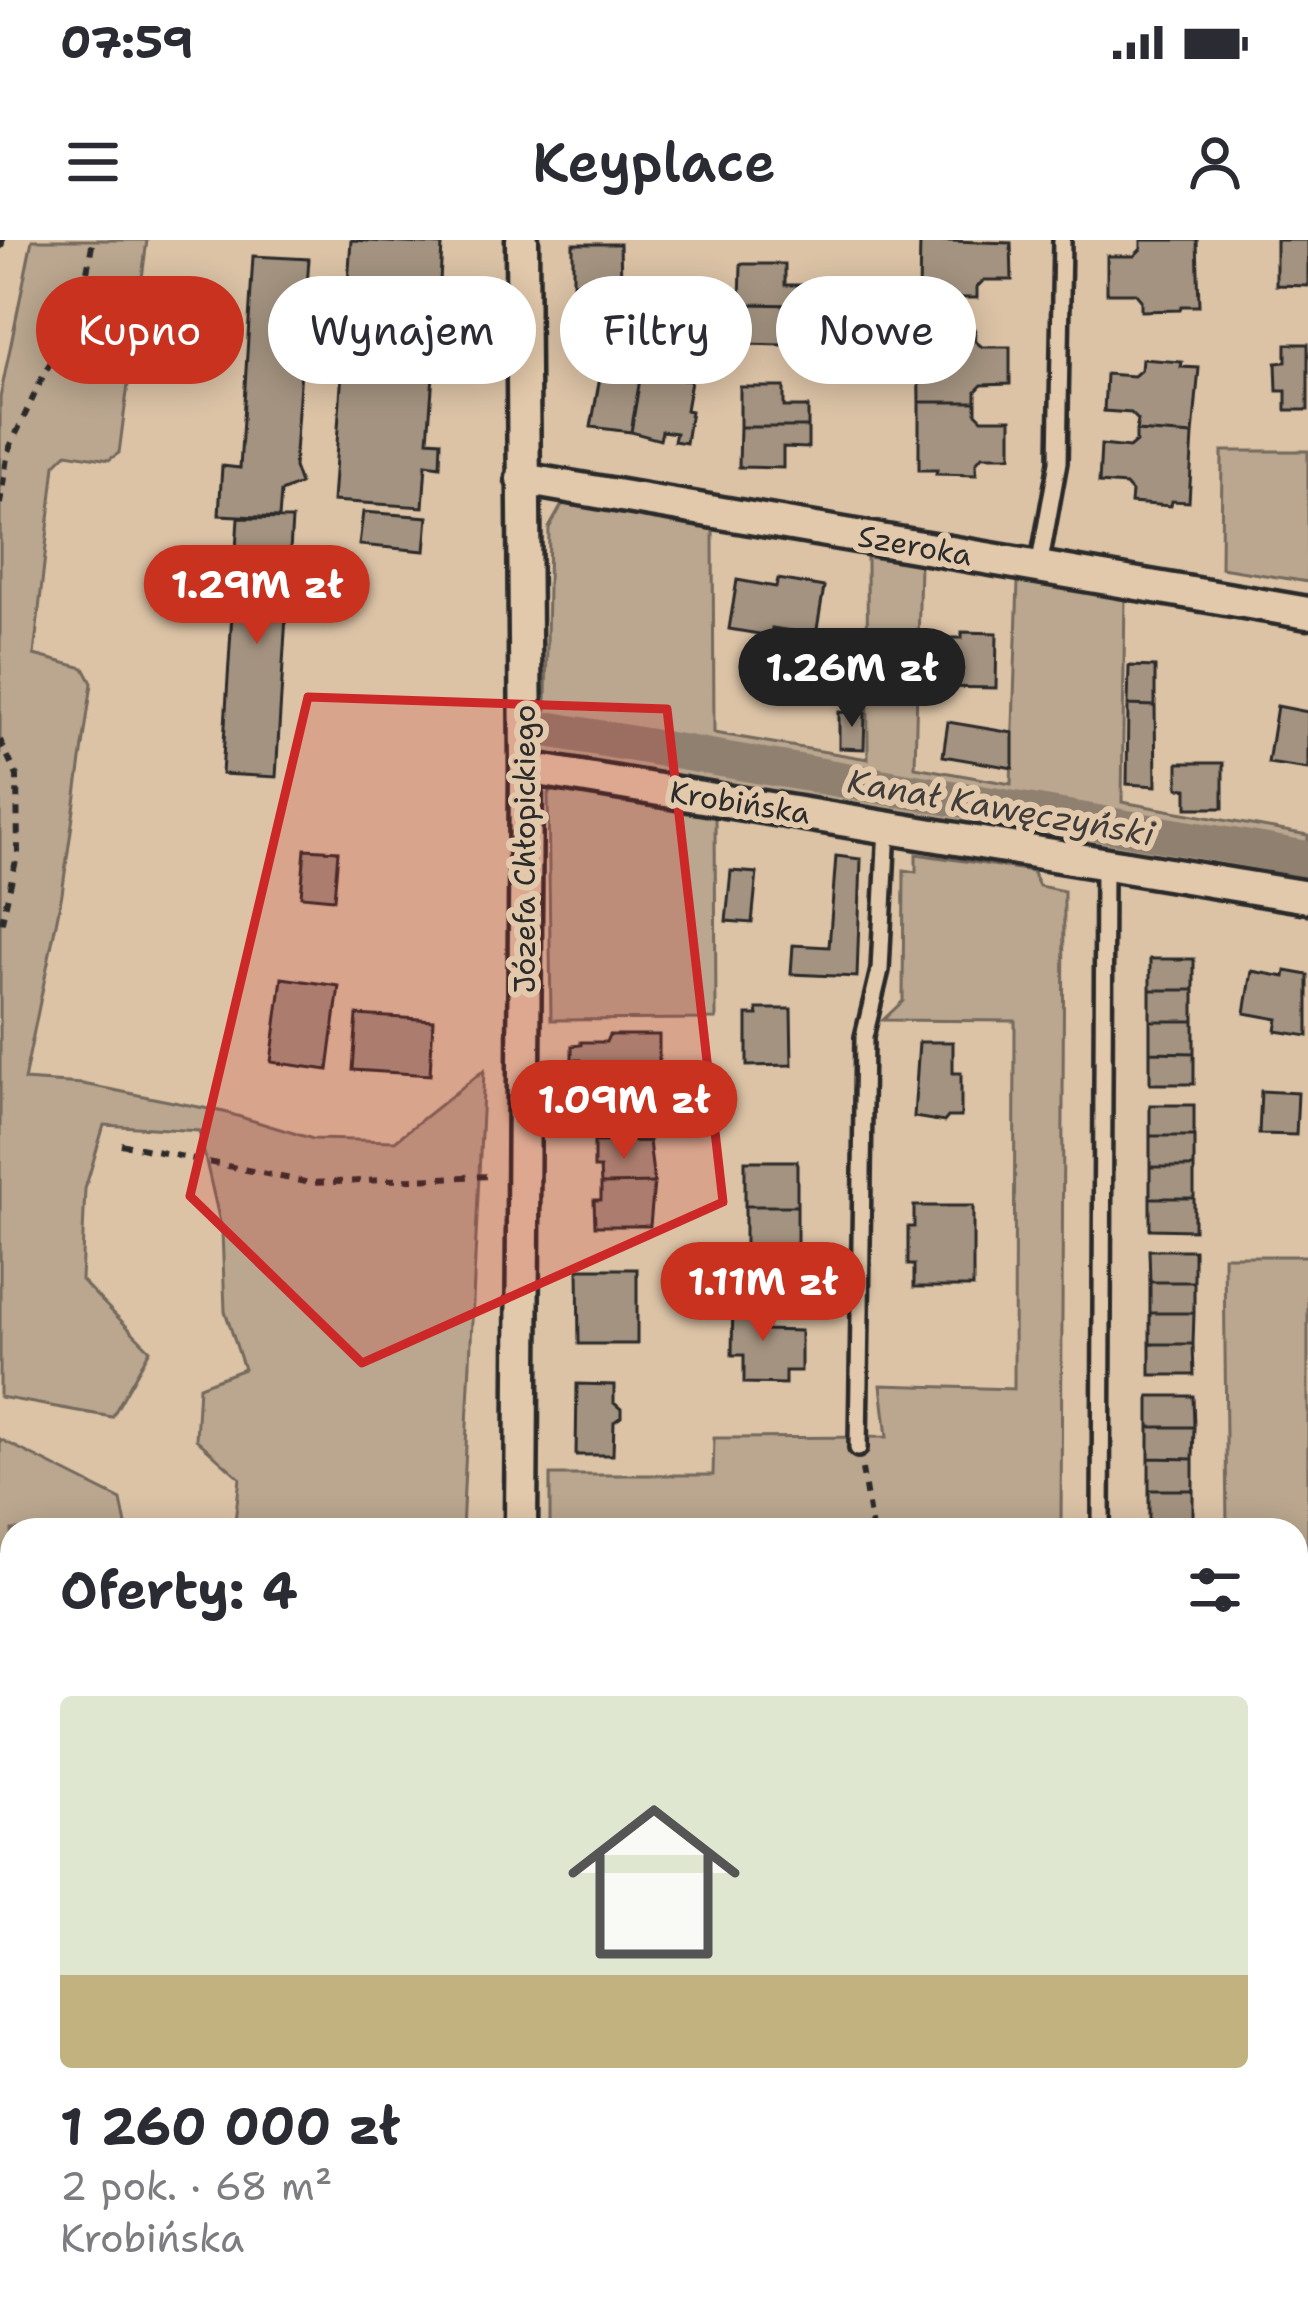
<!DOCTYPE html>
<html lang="pl">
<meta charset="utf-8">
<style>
body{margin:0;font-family:"Shantell Sans",sans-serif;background:#f2f2f3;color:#2b2b33;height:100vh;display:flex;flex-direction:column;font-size:45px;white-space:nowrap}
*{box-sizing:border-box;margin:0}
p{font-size:39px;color:#7c7c81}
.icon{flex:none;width:66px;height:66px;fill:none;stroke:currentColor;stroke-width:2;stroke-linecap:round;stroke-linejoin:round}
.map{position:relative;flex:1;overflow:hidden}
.details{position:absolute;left:0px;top:1278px;width:1308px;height:807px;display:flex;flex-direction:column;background:#fff;border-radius:36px 36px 0 0;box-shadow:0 6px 30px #0003}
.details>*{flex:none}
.top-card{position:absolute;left:36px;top:36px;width:1236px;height:108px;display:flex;gap:24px}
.price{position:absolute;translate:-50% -102px;padding:0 27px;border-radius:42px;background:#c8321e;color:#fff;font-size:39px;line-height:78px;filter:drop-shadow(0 3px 6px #0008)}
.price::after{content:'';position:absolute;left:50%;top:72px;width:36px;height:27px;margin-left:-18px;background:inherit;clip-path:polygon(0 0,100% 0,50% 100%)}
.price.current{background:#222;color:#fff}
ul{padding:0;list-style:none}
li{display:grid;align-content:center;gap:24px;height:636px;padding:0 60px}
li span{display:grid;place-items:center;height:372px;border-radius:12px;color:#555}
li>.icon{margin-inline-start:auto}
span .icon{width:216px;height:216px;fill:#fffc;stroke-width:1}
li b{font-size:51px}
h2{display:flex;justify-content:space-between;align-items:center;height:144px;padding:0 60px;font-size:51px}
.pill{padding:0 42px;border-radius:54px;background:#fff;box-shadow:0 6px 30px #0003;font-size:42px;line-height:108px}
.pill.current{background:#c8321e;color:#fff}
.status{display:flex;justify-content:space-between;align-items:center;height:84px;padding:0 60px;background:#fff;direction:ltr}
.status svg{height:33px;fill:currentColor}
header{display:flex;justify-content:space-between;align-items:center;height:156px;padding:0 60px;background:#fff;font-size:54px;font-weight:600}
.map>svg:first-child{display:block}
.green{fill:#bba78f;stroke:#73695d;stroke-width:3}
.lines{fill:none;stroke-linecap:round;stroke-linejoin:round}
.canal{stroke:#8f8070;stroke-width:36}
.building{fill:#a49380;stroke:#2b2b2b;stroke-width:3}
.lane-casing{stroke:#2b2b2b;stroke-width:24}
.street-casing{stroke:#2b2b2b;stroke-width:39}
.path{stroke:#2b2b2b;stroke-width:6;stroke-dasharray:9 9;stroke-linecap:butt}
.lane{stroke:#e3c9ab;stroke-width:15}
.street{stroke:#e3c9ab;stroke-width:30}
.rail{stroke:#2b2b2b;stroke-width:9}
.marked{fill:#cd2828;fill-opacity:0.2;stroke:#cd2828;stroke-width:9;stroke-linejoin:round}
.labels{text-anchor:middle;stroke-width:12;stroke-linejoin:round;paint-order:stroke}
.street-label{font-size:30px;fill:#2b2b2b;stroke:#e3c9ab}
.water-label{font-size:33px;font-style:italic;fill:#3f3c39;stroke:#e3c9ab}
</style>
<div class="status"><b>07:59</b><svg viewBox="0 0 49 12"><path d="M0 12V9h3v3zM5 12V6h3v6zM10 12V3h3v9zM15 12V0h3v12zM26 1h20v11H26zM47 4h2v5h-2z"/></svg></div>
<header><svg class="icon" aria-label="menu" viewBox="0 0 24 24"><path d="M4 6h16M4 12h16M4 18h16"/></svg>Keyplace<svg class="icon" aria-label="person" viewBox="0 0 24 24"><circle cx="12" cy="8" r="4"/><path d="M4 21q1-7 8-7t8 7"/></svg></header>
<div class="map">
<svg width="1308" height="2084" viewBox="0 0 1308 2084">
<rect width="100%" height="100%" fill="#dcc3a6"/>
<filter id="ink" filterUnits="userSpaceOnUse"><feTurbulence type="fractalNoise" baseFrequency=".00833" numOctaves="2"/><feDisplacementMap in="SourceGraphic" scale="24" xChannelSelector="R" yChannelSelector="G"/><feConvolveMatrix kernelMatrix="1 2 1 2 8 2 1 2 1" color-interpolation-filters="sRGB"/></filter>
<g filter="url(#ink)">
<path class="green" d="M32 0H147L119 213 109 220 67 213 55 225 34 415 84 428 92 443 62 654 24 840 83 844 224 872 313 899 395 901 484 830 462 1290H234L240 1238 196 1199 199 1146 244 1129 225 1071 222 991 199 891 104 885 85 949 81 1040 150 1110 112 1177 0 1157V158Z
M1222 211H1308V342L1221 328Z
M563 263 713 290 714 493 868 519 867 317 920 324 915 527 1011 544 1018 342 1125 357 1122 562 1308 595V643L545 518 549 288Z
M557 549 715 576 716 779 551 780 548 554Z
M916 614 1032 631 1039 646 1064 651 1061 1290H550V1235H713L714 1198 887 1197 881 1145 1014 1149 1015 781 883 780 903 761 904 630 916 632Z
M1224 1016H1308V1932L1296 1918V1290H1227Z
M0 1199 121 1260 127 1290H12V1332L0 1330Z
M12 1628V2073H487L488 2084H0V1634Z
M530 2073H1280L1285 2084H530Z"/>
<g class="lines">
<path class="canal" d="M552 490 1308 619"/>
</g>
<path class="building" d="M351 0 442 5 439 60 452 61 450 84 437 83 428 200 441 201 440 226 426 224 423 267 333 261Z
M920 0 1011 3 1012 40H984L977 47V58H937V54L919 53Z
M1141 0H1197L1199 66H1181L1180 70 1141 71V60L1135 53H1107V16H1134L1141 9Z
M1276 0H1308V46L1276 45Z
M573 4H620L621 43 573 42Z
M253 16 309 19 294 227 300 244 281 252 279 278 219 275 222 226 240 228Z
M741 24H785V45H809V65L740 64Z
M573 42 621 43V82H573Z
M740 64 809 65V85H784V105L740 104Z
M975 89V101L982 107H1010V144L982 145 976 151V162H919L918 95H936V90Z
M1286 104H1308V170H1286V151H1277L1276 123 1286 122Z
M1142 119 1182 122 1181 127 1199 128 1193 195 1136 191 1138 180 1131 173 1104 171 1106 134 1134 136 1141 130Z
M602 126 641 133 631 192 591 187Z
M641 133 691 141 686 170 691 171 686 203 674 201 676 193 662 191 660 200 631 192Z
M740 147H784V167H808V187H740Z
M919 162H976V173L982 179H1011V216H982L976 223V235L936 234 937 230H919Z
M740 187H808V208L783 207V228L739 227Z
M1136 191 1193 195 1189 262 1172 261 1171 266 1131 263 1132 252 1126 245 1099 243 1101 205 1129 208 1136 202Z
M363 272 428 277 425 311 359 305Z
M238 278 292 279 276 537 222 534Z
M778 339 824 347 816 395 772 388 771 396 729 389 737 340 776 347Z
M962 392 997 393 996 448 938 447 939 398H962Z
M1129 426 1155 427V466L1128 465Z
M1128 465 1155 466 1156 546 1127 544Z
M1277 466 1308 472V529L1268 523Z
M839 472 865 473 864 509 839 508Z
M948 482 1013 493V528L943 516Z
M1178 523H1223V568H1187V549L1178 548Z
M305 609 338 611 334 659 301 656Z
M836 616 861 619 857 737 791 734 793 705 829 707Z
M731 631 757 633 752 683 726 681Z
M1150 719H1194V750H1150Z
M1252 731 1285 737 1286 731 1308 735V796L1276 791 1278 779 1245 773Z
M282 738 339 746 328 830 271 822Z
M1150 750H1194V781H1150Z
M757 769H791L792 825 747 826V775H758Z
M357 775 433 780 430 835 353 830Z
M1150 781H1194V813L1150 812Z
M609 795H659V870H622V863H612L613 870H581V820H572V806L581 805V802H606Z
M919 802H953V833H961V877H948L944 882 914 877Z
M1150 812 1194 813V844H1150Z
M1261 851 1298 853 1296 895 1259 894Z
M1150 865H1194V896H1150Z
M1150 896H1194V927H1150Z
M649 901 654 943 601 944 600 928H594V902Z
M745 921H797V966H745Z
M1150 927H1194V958H1150Z
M654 943 650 986H595L594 960H601V944Z
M1150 958H1194V990L1150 989Z
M745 966H797V1010H745Z
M914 966H973V1047H914V1025H908V987H914Z
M1149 1010H1194V1042H1150Z
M578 1029H637V1104H579Z
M1150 1042H1194V1073H1150Z
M733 1058 766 1059 765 1090 801 1091V1131H785V1144L744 1143V1115H732Z
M1150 1073H1194L1193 1104H1150Z
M1150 1104H1193L1194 1135H1150Z
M577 1144 614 1145V1163L621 1169V1177L614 1182 613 1215H576Z
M1149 1156H1193L1194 1187H1149Z
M1149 1187H1194L1193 1219 1149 1218Z
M1149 1218 1193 1219V1250H1149Z
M1149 1250H1193V1281H1149Z"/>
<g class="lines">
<defs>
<path id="lane" d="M1039 327 1058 222 1062 0
M858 1208 864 797 880 730 887 586
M1101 1290 1104 623
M1296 1981 1308 2007"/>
<path id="street" d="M522 239 1308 373
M526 528 1308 657
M521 1290 526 528 522 0
M517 2084V2073"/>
</defs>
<use href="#lane" class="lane-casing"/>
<use href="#street" class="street-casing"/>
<path class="path" d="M0 264 8 211 46 130 78 79 93 0
M0 500 17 536 18 612 0 690
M121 904 310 943 490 936
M862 1229 872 1290
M0 1927 12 1930"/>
<use href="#lane" class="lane"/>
<use href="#street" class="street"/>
<path class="rail" d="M0 5 1 0"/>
</g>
</g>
<path class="marked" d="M308 457 667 469 723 962 362 1123 190 956Z"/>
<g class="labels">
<g class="street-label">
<text transform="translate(915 306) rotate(10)" y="10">Szeroka</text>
<text transform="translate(740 563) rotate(9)" y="10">Krobińska</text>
<text transform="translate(525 609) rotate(-90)" y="10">Józefa Chłopickiego</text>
</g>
<g class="water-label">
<text transform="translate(1001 567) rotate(10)" y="12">Kanał Kawęczyński</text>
</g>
</g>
</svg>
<b class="price" style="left:257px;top:407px">1.29M zł</b>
<b class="price current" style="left:852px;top:490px">1.26M zł</b>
<b class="price" style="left:624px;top:922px">1.09M zł</b>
<b class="price" style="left:763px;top:1104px">1.11M zł</b>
<div class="top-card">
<a class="pill current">Kupno</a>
<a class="pill">Wynajem</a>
<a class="pill">Filtry</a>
<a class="pill">Nowe</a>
</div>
<section class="details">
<h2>Oferty: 4<svg class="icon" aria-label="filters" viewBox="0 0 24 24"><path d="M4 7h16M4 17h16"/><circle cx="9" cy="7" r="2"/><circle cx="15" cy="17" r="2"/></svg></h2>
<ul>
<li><span style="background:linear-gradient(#dfe7d0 75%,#c2b280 0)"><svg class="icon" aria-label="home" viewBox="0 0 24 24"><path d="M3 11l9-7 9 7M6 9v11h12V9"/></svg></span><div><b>1 260 000 zł</b><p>2 pok. · 68 m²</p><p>Krobińska</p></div></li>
</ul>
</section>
</div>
